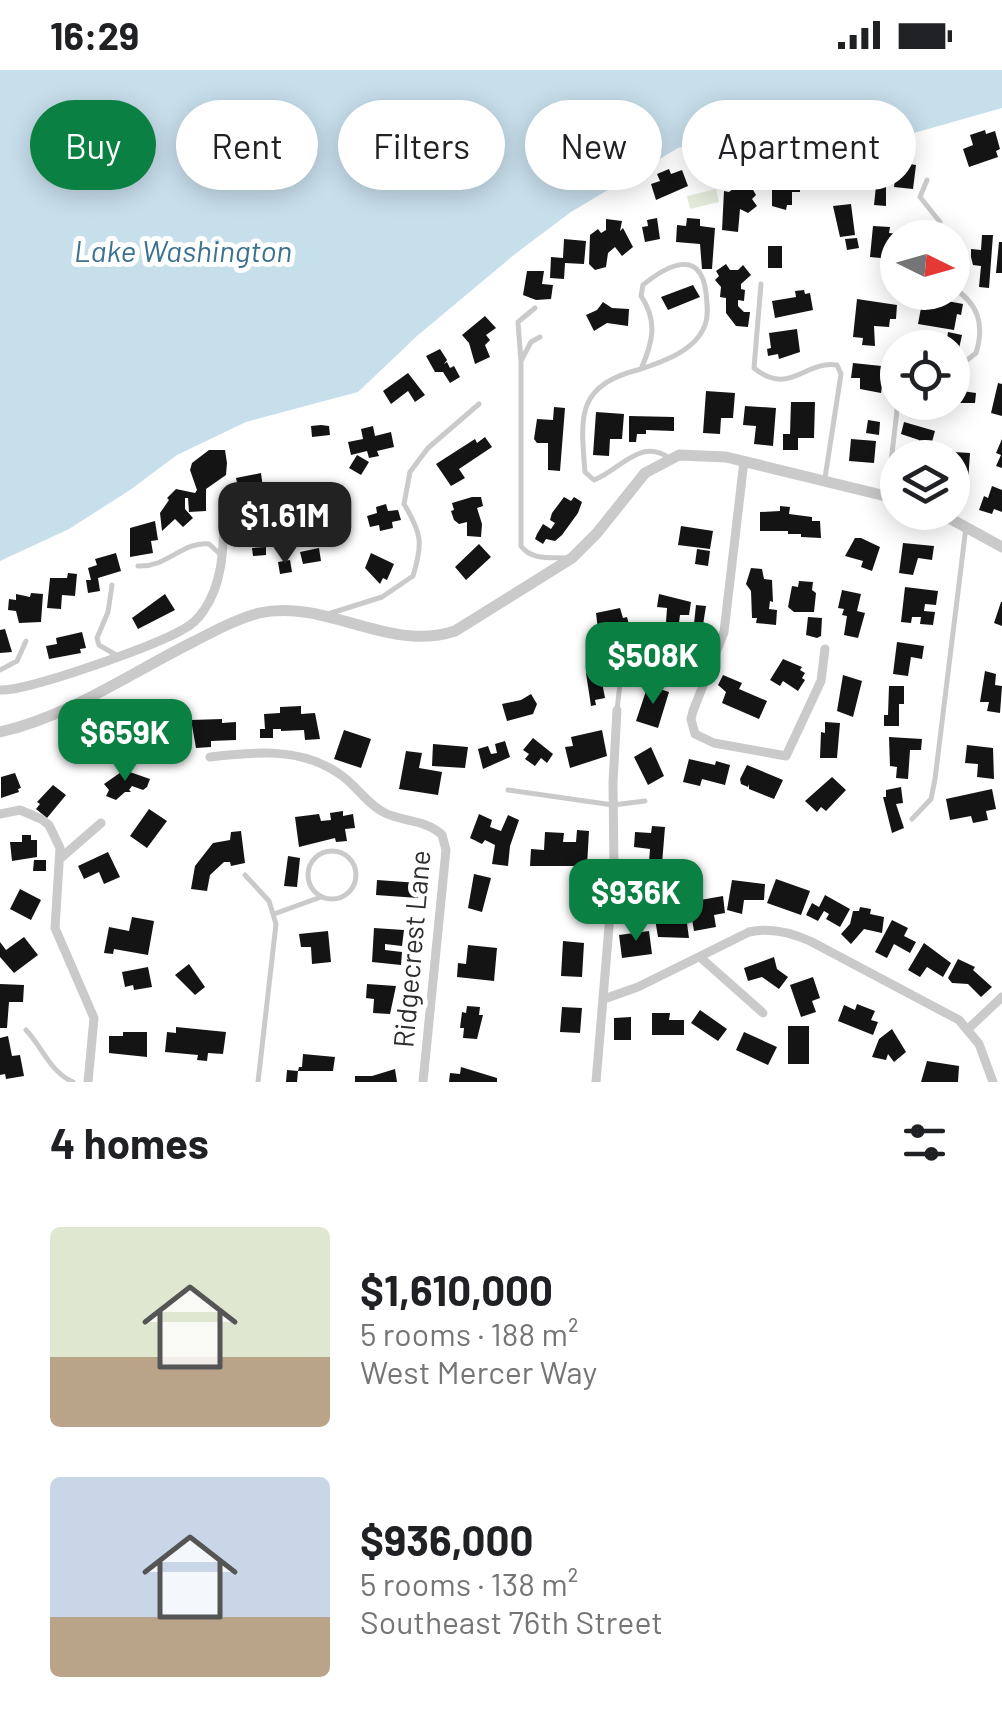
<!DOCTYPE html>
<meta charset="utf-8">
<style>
body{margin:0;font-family:Barlow,sans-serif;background:#f6f6f6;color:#202124;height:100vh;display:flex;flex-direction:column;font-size:38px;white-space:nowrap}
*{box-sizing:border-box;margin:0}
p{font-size:32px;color:#757577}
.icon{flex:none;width:55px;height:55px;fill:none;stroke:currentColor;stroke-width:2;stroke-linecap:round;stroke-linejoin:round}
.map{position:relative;height:1012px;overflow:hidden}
.sheet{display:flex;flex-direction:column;background:#fff;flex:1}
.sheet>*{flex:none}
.guide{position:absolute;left:30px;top:30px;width:942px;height:90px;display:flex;gap:20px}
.needle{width:65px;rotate:95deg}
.fabs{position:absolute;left:880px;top:150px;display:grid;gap:20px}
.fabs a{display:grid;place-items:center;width:90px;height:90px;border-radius:50%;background:#fff;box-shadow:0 5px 25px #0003;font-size:50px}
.price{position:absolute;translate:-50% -85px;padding:0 22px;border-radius:20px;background:#0b8043;color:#fff;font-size:32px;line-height:65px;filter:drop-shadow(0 2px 5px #0008)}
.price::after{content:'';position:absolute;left:50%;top:60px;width:30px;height:22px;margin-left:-15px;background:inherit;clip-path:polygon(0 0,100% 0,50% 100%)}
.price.on{background:#222;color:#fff}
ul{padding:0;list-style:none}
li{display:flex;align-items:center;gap:30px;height:250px;padding:0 50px}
li span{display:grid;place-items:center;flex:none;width:280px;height:200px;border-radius:10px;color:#555}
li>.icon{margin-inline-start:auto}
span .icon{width:120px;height:120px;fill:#fffc;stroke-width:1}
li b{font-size:42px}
h2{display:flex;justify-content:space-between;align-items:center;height:120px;padding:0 50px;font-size:42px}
.chip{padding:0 35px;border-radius:45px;background:#fff;box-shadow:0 5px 25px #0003;font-size:35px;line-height:90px}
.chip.on{background:#0b8043;color:#fff}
.status{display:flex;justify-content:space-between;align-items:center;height:70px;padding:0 50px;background:#fff;direction:ltr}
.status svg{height:28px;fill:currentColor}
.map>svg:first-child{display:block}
.green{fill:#e4ebdb}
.water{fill:#c7deeb}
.building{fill:#141414}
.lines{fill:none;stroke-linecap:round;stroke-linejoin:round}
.service{stroke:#cacaca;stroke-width:5}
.minor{stroke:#cacaca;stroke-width:9}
.tertiary{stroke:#cacaca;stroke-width:11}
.labels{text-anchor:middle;stroke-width:10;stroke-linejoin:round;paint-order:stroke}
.street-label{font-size:28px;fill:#2d2d2d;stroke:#fff}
.water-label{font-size:30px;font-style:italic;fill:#3b718f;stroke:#fff}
</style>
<div class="status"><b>16:29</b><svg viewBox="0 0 49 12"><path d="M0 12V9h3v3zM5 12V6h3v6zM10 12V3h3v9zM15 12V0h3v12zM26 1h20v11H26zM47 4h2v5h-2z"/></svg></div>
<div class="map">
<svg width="1002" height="1012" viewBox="0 0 1002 1012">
<rect width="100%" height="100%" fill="#fff"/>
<path class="green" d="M716 119 719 132 690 139 687 126Z"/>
<path class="water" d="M0 0H1002V38L914 63 806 72 710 70 678 78 571 142 515 184 417 266 358 322 246 352 177 385 130 420 69 459 0 491Z"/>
<path class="building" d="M848 46H855L856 60 849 61Z
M985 60 986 64 995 61 1000 79 996 81 998 87 969 97 963 79 973 75 970 65Z
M889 86 898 87 897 92 916 95 913 119 894 117 895 109H892V115L886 114V136L874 135 878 97H881L882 90 888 91Z
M669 99 671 104 682 100 688 116 656 130 651 114 660 111 657 104Z
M776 103H790L791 109H800V122H792V135H787L786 140 772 136V116H776Z
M738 110 748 111 756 125 752 129 757 136 748 143 740 139 738 162 722 160 724 121 729 122 738 115Z
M851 134 855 165 840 167 833 136Z
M657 148 660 169 645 172 642 157 648 156 647 150Z
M687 148 700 149V156L715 158 712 199H702L700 174 676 172 677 155 686 156Z
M606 149 622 151 620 161 623 158 633 177 622 186 615 177 608 183 606 197 595 200 589 194 590 165 598 159 601 163 606 160Z
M873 156 890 157 889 163 898 164V182L891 181V189L870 187Z
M982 165H993L989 218 979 217 981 196 973 195 971 187V179L981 180Z
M857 168 859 178 847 180 845 169Z
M564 169 586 171 584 194 565 193 564 209 550 208 551 187 563 188Z
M999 172H1002V203H996Z
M768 176H782V198H768Z
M726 194 730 200H738L743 195 751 205 741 214V219L745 220 744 231 738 230V236L744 242H750L748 257 736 256 726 243V228L720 227 721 217 715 210 719 206 716 201Z
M527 201H544L542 214 553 215 551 229 536 230 523 225Z
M693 215 700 227 668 240 661 227Z
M804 220 805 224 810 223 813 240 775 248 772 231 796 227 795 221Z
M932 225 942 227V230L963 234 961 245 957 244 954 260 918 254 923 227 932 228Z
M857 229 897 235 896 249H890L889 257 874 256 875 276 862 275 863 268 853 267Z
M603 232 612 238 629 239 628 256 607 253 594 261 586 245 597 240Z
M485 246 496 258 486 265 490 270 485 275 490 287 475 294 469 273 462 265Z
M797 259 800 282 779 289 778 284 768 286 767 279 771 278 769 263Z
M948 262 962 265 957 288 952 287V278H917L919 264 947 269Z
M440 279 447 290 444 294 447 292 450 298 454 296 460 307 450 313 443 302H435L426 286Z
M853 293 891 297 889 314 882 316 881 323 860 319V308H851Z
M408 303 425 325 415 332 408 321 391 334 383 321Z
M959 313 962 321 976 323 975 333H952V314Z
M998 313 1002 314V346L991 343Z
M706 321 735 323 733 348H721L720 364 703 363Z
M791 332H815L814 368H798V380H783V364H790Z
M745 336 776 338 773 376 754 374 756 356 743 355Z
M554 337 565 338 560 401 548 400V373H537L534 369 537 349 553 350Z
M596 342 624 344 622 369H610L609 386 593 385Z
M629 346 674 347V361L646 360V364H637L636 372H629Z
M868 350 880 352 879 365 866 363Z
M904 352 935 361 930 379 934 380 932 388H914L919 370 901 364Z
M321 355 329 356 330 365 312 367 311 356Z
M373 356 375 366 391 362 394 377 377 381 379 386 369 388 367 381 351 385 348 372 363 369 361 359Z
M485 367 492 377 459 399 465 408 451 416 436 394 475 369 477 373Z
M851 369 876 371 874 393 849 391Z
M1002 369V398L996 396 1001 385 996 383Z
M209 380H225L227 393 226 405 206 419V441L189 442 188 428H185V439L193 448 183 457 175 449 162 461 160 443 169 430 167 428 176 419 195 423 197 420 190 400 192 393Z
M953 382 970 383 967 427 952 426Z
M357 385 369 392 361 405 349 398Z
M261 403 263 418 239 422 236 408Z
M992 416 1002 420V442L994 439 992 444 979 440 984 426 988 428Z
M472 427H481L483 436 477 438 482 454 481 467 467 466V452L459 454 454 450 451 441 454 440 452 433Z
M564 427 571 431 574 427 582 432 578 443 562 465 555 471 546 469 543 474 535 469 537 464 543 454 551 459 555 453 550 450 552 443Z
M386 434 388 441 398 440 401 450 392 452 393 458 380 461 379 455 370 457 367 446 377 443 376 437Z
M780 436 790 437 789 444 812 447V451H820L821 468 801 467V464H788V461H760V442L780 441Z
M155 451 158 470 151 471 153 483 130 487V458Z
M681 456 713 461 710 479 678 475Z
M855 468H861L880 477 872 501 861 497 863 491 845 486Z
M903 473 934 476 932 490 918 488 913 505 899 503Z
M479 474 491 487 466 510 455 497Z
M266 477V485L253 486 252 478Z
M319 478 321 491 303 494 300 482Z
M697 479 710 481 708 496 695 494Z
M116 483 121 501 98 508 100 521 88 523 86 510H91L88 498 97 495 95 489Z
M371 483 394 494 387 510 383 508 380 514 365 498Z
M290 490 292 502 280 504 278 492Z
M751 498 762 499 764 509 772 510 773 532 770 531 769 539 777 540 776 555 756 553 757 548H752L751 521 746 514Z
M68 503 77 504 75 526 62 525 61 539 47 538 50 508H67Z
M799 511 813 512 812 520 816 523 814 542H794L788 537 792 516 798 517Z
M905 517 938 521 936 535 925 534 924 541 935 542 933 555 920 554 921 547H912L911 553 901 552Z
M842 520 861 524 857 541 865 543 858 568 844 565 847 546 842 545 844 539 838 538Z
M31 523 43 524 41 552 19 553 16 541 8 540 9 529 16 530V524L30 527Z
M165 524 175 540 138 559 132 548Z
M659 524 691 532 689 545H680L679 553 666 552 667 538 657 537Z
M1001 532H1002V556L994 553Z
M696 535 706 536 703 555 694 554Z
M620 538 623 548 627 547 630 558 613 561 611 556 598 560 596 543Z
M808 547 822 548 821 566 817 568 806 565Z
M5 559 12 582 0 583V560Z
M82 562 86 578 80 579 81 583 49 589 46 576 57 574 56 568Z
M897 572 924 576 922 589 911 587 908 606 893 604Z
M668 577 696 589 687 609 660 597Z
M604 585 617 597 610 604 612 606 602 612 605 628 595 630 596 635 591 636 586 603Z
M783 589 802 597 800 600 805 603 802 608 805 610 798 621 783 611 780 616 770 610Z
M985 601 996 604 995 615 1002 616 1000 643 987 641 989 632H980Z
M723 605 742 613 739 619 767 631 759 649 722 633 726 622 718 615Z
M843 605 862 611 853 647 837 641Z
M648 615 669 622 658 658 636 651Z
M889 616H904V634H899V656H884V645H888Z
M531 624 537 634 533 644 507 651 502 634 521 630Z
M301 636V644L315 643 320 669 305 670 304 660 281 661V659H273V668H260V659H265L264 644 280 643V637Z
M105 647 118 652 117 665 91 668 90 673H85V680L66 679V671H72V667L84 668 85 651H105Z
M222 649V653L236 652V670L211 671V677L196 678 191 650Z
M825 652 840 653 837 688H820L821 662 825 663Z
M180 659V676L162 677V685H147L146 660Z
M344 660 371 669 361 698 334 689Z
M602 660 607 686 570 698 565 677 573 676 571 667Z
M889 667 922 669 921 680H910L908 709 896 708 897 697 890 696Z
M533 668 553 684 547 693 541 688 535 696 525 689 529 684 523 680Z
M505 671 510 687 483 699 478 679 488 676 491 684 497 683 495 674Z
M433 674 468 677 465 698 432 696Z
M967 675 993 678 994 709 977 707 978 694 965 693Z
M651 677 664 706 648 715 634 687Z
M406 681 422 683 419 698 442 702 438 725 399 719Z
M689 689 715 695 716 691 730 695 725 715 702 709 700 716 683 712Z
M747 695 783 710 774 729 749 719V714L748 717 741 714 740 709Z
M124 700 150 709 147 717 143 720 132 716 129 720 131 722H125L116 730 106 726 109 720 104 714Z
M15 703 21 718 18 719 19 722 1 728V707Z
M832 707 846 720 826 741 821 737 817 742 805 731Z
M53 715 66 725 47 748 36 739 40 734 37 732Z
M901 717 903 733 896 734 904 758 892 763 883 727H886V720Z
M992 719 996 739 986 741 988 750 973 753 971 746 950 750 946 729Z
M149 739 167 751 147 778 130 766Z
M343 741V746L353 744 355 758 345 759 347 771 336 772 335 768 299 777 295 747 319 744 321 751 331 750 330 743Z
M479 744 492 750 490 757 501 761 508 745 519 750 510 776 508 796 492 794 495 775 485 770 482 774 470 768Z
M652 756 665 757 662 794 649 792 650 779 634 777 635 762 651 763Z
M577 760 589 761 587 796H530L531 779 544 780 545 762 564 763 563 772H576Z
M241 761 245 793 231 796 230 792H224L210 805 207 821 191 819 195 796 213 773 230 770 231 762Z
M22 765H31V770H37V787L12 791 10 772H22Z
M108 782 120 807 104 814 99 802 84 809 78 796Z
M288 786 300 788 297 817 284 816Z
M34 790H46V801H33Z
M474 804 491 808 482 842 468 838Z
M776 809 810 821 801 845 767 833Z
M377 810 419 813 418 828 376 825Z
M732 810 765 814 764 830H744L742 844 727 840Z
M20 819 41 830 31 850 10 839Z
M825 825 850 839 840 857 826 849 829 844 824 841 818 851 806 845 812 833 819 837Z
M723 826 725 843 714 845 716 857 694 861 689 832Z
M860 837 871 839 870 844 884 847 882 863 864 859 851 874 841 864 850 854 853 841H859Z
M686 846 689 868 658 867 655 849Z
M132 847 154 851 148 885 114 879 113 884 104 883 109 857 129 861Z
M892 850 908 858 904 866 916 872 910 883 894 874 887 888 875 882Z
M374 858 404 860 402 876 385 874V880L402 882 401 895 372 892Z
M328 861 331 892 312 894 311 877H301L299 864Z
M649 861 652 884 622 888 619 865Z
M24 867 38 885 14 903 0 887V872L6 880Z
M563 871 584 873 582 907 561 906Z
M924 873 951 893 943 907 927 897 920 907 908 900Z
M468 875 497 878 494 911 457 907 458 893 466 894Z
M774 887 777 899 788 907 779 919 762 907 748 911 744 898Z
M958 889 975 897 973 900 992 917 981 927 968 914 952 913 948 908Z
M189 894 205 917 195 925 175 905Z
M148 897 152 917 134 920 133 915 125 917 122 902Z
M813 907 820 928 812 931 816 942 801 947 790 915Z
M0 914 24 915 23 932H9L7 958H0Z
M367 914 396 916 390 944 373 943 374 929 366 928Z
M857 934 875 941 871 950 878 952 873 965 838 951 844 935 855 940Z
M467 936 480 937 479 945H483L477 969 463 968 464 958H460L462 942 466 943Z
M562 937 582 938 580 963 560 962Z
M700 940 727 959 718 971 691 953Z
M652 943H670L669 950H684V965H652Z
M631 947V970H614V948Z
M788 956H809V994H788Z
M176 957 226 962 223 984 208 983 207 991 197 990 198 985 165 982 167 962 176 963Z
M892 959 906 982 894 992 888 984 886 990 872 987 879 969Z
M123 962H147V987L109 983V966H123Z
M744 962 777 977 768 995 736 980Z
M8 966 12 986 20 985 24 1006 6 1009 5 1004 0 1005V968Z
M303 984 335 987 333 1001H298L297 1012H286L287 1000 298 1001 299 997H302Z
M927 991 959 996 958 1012H921Z
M461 997 497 1008V1012H449L450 1003 460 1004Z
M395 999 397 1012H355V1006H372Z"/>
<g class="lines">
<path class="service" d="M927 110 920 127 940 152 939 160 928 168
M761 214 754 298C789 327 805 290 837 295L841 304 825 408
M952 217C978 233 985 254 976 283L952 302
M535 238 518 252 521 291 531 272 540 267
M521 291V476C532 491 551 487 569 488
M641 299C665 291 696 280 705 255 709 245 707 233 706 223 701 177 666 196 643 215L641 226C658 251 653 272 641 299 577 315 580 344 585 402L594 410C619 401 640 367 669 388
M887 426 898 332
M138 496C166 498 183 471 209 474L221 485
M112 515 108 542 97 568 99 575 116 585
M328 544 382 527 413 506C423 473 422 464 404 434L410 402 428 378 479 334
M0 600 17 591 26 571
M617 640 624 579
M508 720 613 735 645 731
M912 749 931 729 935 709 966 457
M308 805a24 24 0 1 1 48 0a24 24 0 1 1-48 0Z
M245 805 269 831 276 854 258 1012
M274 844 321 827
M26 960C43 978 50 1002 73 1012"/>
<path class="minor" d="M744 391 724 562 693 641 691 649 695 664 714 673 786 686 821 611 825 579
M0 620C29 621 154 576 182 560 190 556 199 548 204 540 225 510 223 470 225 435
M210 687C254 682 300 677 338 703 356 714 366 734 385 743 404 752 427 750 442 765L446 780 423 1012
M0 744 20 740 41 749 49 755 60 778 55 858 94 948 88 1012
M62 787 101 753
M701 888 763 943
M604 929 638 917 749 862C770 857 790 862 810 871L959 950 979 974 993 1012
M968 959 1002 927
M596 1012 614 797 613 713 617 640"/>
<path class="tertiary" d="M938 442 1002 477
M0 662C70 646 132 602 195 571 216 560 237 549 259 543 326 528 388 583 455 561L572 488 597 463 645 403 679 385 726 387 898 429"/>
</g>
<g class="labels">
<g class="street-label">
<text transform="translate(412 879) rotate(-85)" y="10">Ridgecrest Lane</text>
</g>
<g class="water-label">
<text x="183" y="192">Lake Washington</text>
</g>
</g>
</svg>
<div class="fabs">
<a><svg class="needle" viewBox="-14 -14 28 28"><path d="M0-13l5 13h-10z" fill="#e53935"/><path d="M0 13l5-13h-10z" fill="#757577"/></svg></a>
<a><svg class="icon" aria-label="locate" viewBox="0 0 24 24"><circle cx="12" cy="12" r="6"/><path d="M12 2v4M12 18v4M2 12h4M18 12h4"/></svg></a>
<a><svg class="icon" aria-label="layers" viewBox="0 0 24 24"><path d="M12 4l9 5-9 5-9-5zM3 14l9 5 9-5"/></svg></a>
</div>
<b class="price on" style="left:285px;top:497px">$1.61M</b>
<b class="price" style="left:653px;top:637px">$508K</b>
<b class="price" style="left:125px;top:714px">$659K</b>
<b class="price" style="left:636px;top:874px">$936K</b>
<div class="guide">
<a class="chip on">Buy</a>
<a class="chip">Rent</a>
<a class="chip">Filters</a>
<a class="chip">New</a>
<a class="chip">Apartment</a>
</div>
</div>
<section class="sheet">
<h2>4 homes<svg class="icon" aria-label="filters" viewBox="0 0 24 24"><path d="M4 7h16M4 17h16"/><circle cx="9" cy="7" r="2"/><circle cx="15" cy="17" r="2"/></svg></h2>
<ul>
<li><span style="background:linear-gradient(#dfe7d0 65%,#b9a48a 0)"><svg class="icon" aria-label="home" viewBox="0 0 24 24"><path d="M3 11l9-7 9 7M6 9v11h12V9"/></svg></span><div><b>$1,610,000</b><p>5 rooms · 188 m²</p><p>West Mercer Way</p></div></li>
<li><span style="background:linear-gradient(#c9d6e8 70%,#b9a48a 0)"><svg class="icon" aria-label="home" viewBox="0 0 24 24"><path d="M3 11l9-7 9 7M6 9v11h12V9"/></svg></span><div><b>$936,000</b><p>5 rooms · 138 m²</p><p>Southeast 76th Street</p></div></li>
</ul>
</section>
